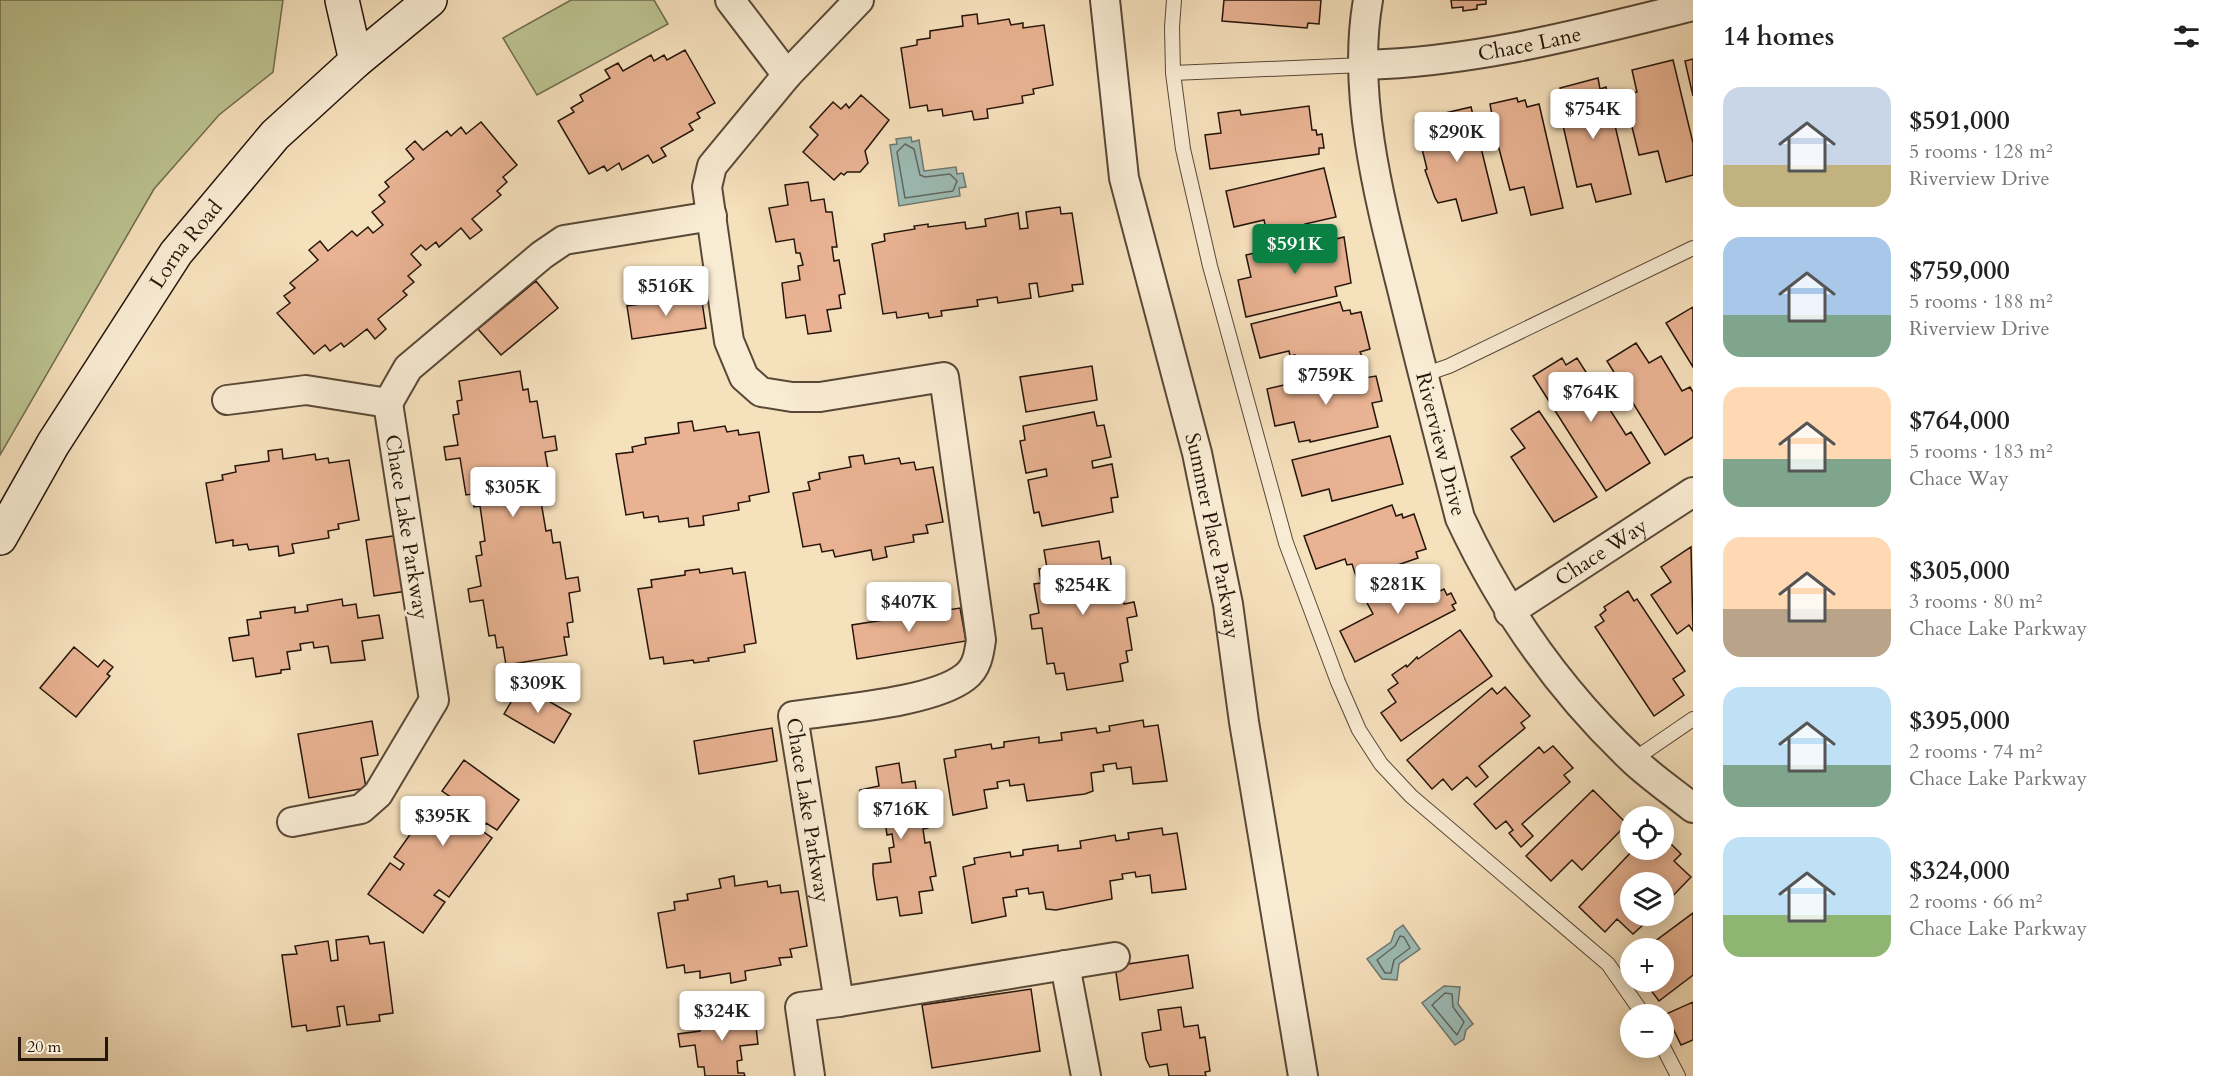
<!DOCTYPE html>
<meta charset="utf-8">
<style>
body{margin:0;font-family:Cardo,serif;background:#f2f2f2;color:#222;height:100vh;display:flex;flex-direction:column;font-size:22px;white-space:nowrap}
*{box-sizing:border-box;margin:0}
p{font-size:20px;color:#767676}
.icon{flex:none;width:33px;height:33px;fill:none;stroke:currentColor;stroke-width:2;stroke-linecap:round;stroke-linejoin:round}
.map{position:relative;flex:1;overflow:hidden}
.details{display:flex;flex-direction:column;background:#fff;width:540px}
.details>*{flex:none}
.fabs{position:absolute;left:1620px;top:806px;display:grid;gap:12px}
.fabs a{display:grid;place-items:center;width:54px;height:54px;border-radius:50%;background:#fff;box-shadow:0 3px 15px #0003;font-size:30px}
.scale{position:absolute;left:18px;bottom:15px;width:90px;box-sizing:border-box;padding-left:6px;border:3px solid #25150a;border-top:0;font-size:16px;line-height:21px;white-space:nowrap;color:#25150a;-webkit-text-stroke:4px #f9ecd4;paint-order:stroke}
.price{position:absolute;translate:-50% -51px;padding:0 14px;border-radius:6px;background:#fff;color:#222;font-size:20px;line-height:39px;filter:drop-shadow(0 2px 3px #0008)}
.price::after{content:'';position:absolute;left:50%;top:36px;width:18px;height:14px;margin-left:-9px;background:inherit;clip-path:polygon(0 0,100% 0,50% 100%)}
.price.current{background:#0b8043;color:#fff}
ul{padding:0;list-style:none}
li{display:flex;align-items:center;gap:18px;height:150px;padding:0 30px}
li span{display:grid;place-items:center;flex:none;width:168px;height:120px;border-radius:18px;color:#555}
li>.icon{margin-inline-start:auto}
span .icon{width:72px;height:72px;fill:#fffc;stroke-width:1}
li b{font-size:26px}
h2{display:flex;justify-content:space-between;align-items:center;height:72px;padding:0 30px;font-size:26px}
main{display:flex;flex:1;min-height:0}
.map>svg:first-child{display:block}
.green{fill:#bcc391;stroke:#706c4e;stroke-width:1.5}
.water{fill:#9dbcb6;stroke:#6d7971;stroke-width:1.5}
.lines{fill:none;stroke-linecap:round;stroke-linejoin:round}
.shore{stroke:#616860;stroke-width:1.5}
.building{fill:#e9b393;stroke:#25150a;stroke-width:1.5}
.lane-casing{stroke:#594837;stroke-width:16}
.street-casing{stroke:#594837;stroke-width:32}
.secondary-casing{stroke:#25150a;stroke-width:36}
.lane{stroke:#f9ecd4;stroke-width:14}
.street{stroke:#f9ecd4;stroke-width:28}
.secondary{stroke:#f9ecd4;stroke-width:33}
.labels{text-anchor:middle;stroke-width:6;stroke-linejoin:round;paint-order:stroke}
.street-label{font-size:21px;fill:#25150a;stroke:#f9ecd4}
</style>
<main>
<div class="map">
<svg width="1693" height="1076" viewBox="0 0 1693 1076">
<rect width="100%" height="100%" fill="#f6e1bd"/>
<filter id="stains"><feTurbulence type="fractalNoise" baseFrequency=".00333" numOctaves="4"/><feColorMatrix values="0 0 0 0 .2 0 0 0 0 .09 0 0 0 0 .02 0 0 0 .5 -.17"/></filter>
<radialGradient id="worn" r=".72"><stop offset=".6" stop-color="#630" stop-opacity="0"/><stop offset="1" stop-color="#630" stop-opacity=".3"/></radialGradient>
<path class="green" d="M0 0H283L273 72 219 115 154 189 0 455Z
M571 0H654L668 24 537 95 503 38Z"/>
<path class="water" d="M911 137 912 142 919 140 924 171 956 167 957 174 963 173 966 187 959 188 960 196 899 206 890 145 897 144 896 139Z
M1403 925 1420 949 1399 964 1397 980 1382 979 1367 959 1391 942 1395 931Z
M1444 986 1460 987 1458 1004 1473 1024 1466 1030 1464 1039 1455 1045 1422 1003Z"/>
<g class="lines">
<path class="shore" d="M905 144 914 149 920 175 925 177 950 174 957 181 953 191 905 198 897 152Z
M1400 936 1404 937 1410 948 1394 960 1391 973H1385L1377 960 1395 946Z
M1445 993 1452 994 1453 1007 1464 1022 1457 1035 1432 1005Z"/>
</g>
<path class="building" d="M1224 0H1321L1319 24 1308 23 1307 28 1222 21Z
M1451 0H1486V4L1477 5V9L1463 11V7L1452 8Z
M977 14 978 24 1009 19 1011 25 1023 23V28L1044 25 1053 85 1033 89 1034 94 1022 96 1023 103 987 109 988 118 974 120 972 111 943 116 942 109 928 111 927 105 910 108 901 48 917 45V40L930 38V31L963 26 962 16Z
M685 50 715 103 697 113 700 118 689 124 693 130 661 148 666 156 653 163 648 155 622 170 619 163 607 171 604 166 589 174 558 121 574 112 571 108 583 101 580 95 610 78 605 70 618 63 623 71 651 55 654 61 664 55 667 60Z
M1693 59V96L1685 61Z
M1673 60 1693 143V175L1666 182 1658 151 1639 155 1624 95 1637 92 1632 70Z
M1598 78 1600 89 1606 87 1631 194 1596 202 1591 184 1577 187 1557 99 1562 97 1560 88Z
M861 95 889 120 865 151 868 163 860 172H847L844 175 841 173 834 180 803 152 818 135 810 127 833 102 841 109 846 104 849 108Z
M1517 98 1518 102 1525 100 1527 107 1539 104 1563 208 1531 215 1524 187 1510 190 1490 115H1492L1490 104Z
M1309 106 1312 130H1316L1317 135 1322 134 1324 148H1319V154L1210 169 1205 135 1221 133 1218 113 1240 110 1241 115Z
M1471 107 1497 213 1462 221 1456 199 1438 203 1435 198 1425 170 1427 169 1415 120Z
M481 122 517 165 503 177 507 182 497 191 501 195 472 219 482 230 470 239 461 228 439 247 436 242 426 250 421 245 411 254 421 265 408 276 414 282 403 291 407 295 378 319 386 329 375 339 367 329 344 347 341 343 330 351 325 345 314 354 277 313 290 303 284 296 295 288 290 283 318 260 309 250 320 241 328 251 352 231 357 236 368 227 373 233 383 225 372 212 385 202 379 195 389 187 385 182 414 159 406 149 415 141 423 150 447 131 451 136 461 127 466 134Z
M1324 168 1336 217 1305 224 1308 234 1287 238 1285 229 1267 233 1264 220 1234 227 1226 191Z
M808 182 811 201 824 199 826 212H832L837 247H832L834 261 839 260 845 294 839 295 841 308 827 310 831 331 808 334 805 315 786 318 782 283 800 280 798 266 803 265 800 253H796L794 239 776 242 769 208 788 205 785 185Z
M1060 207 1061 214 1072 213 1083 284 1072 285 1073 291 1039 297 1037 283 1029 284 1031 298 998 303 997 297 977 300 978 306 941 311 942 316 929 318 928 313 897 318 896 312 883 314 872 244 885 241 884 234 915 229 914 226 928 224V227L965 222 966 229 986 226 985 219 1018 213 1020 229 1028 228 1026 212Z
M1331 235 1332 240 1344 237 1351 283 1335 287 1337 296 1246 317 1238 280 1251 277 1246 255Z
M673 272 676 291 649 295 646 276Z
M536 281 558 308 501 355 478 329Z
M701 295 706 328 632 339 627 306Z
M1340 302 1343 311 1350 310 1351 314 1361 312 1370 349 1360 352 1362 356 1299 371 1295 355 1290 356 1289 351 1260 358 1251 324Z
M1693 307V367L1666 323Z
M1636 343 1649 363 1661 356 1682 391 1690 387 1693 392V437L1665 455 1607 361Z
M1562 358 1566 365 1577 358 1626 435 1631 432 1650 463 1606 491 1533 376Z
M1092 366 1097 400 1026 412 1020 377Z
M520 371 523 390 528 389 530 402 537 401 543 438 555 436 557 450 545 452 550 481 544 482 546 495 540 496 546 531 551 530 553 543 560 542 566 579 578 577 580 591 569 593 573 622 567 623 569 637H564L567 655 506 665 503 647 497 648 495 635 489 636 483 600 470 602 468 589 481 586 476 556 482 555 480 542 485 541 480 506 474 507 472 494 466 495 460 458 446 460 444 447 458 445 453 415 459 414 457 401 462 400 459 381Z
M1345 371 1347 381 1376 376 1382 401 1372 403 1378 427 1310 442V440L1299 442 1294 422 1275 426 1267 389Z
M1539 411 1597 497 1554 522 1511 457 1525 448 1511 429Z
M1094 412 1097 426 1104 425 1111 457 1092 461 1093 468 1112 464 1118 497 1111 498 1113 512 1042 526 1039 512 1034 513 1028 480 1047 476 1046 469 1026 473 1020 441 1025 440 1023 426Z
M692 421 694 431 725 426 727 432 738 430 739 435 759 432 769 492 749 496 750 501 738 503 739 510 703 516 704 525 689 527 688 518 659 522 658 516 644 518 643 512 626 515 616 454 633 452 632 447 646 444 645 438 679 433 678 423Z
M1390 436 1403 484 1332 501 1329 489 1302 496 1292 460Z
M282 449 283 459 315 454 316 460 328 458 329 463 349 460 359 520 338 524 339 529 328 531 329 538 292 544 294 553 279 556 278 546 249 550 247 544 233 546V540L216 543 206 483 223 480 222 475 236 472 235 466 269 461 268 451Z
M863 455 865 464 899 458 901 464 914 462 916 470 933 467 943 522 926 525 928 533 913 535 914 542 885 547 887 557 873 560 871 550 835 557 833 550 822 552 820 544 803 547 793 493 810 490 808 482 820 479 819 473 851 467 849 457Z
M1392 505 1396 516 1402 514 1403 518 1414 514 1426 549 1416 552 1418 558 1357 579 1352 564 1347 565 1345 559 1316 569 1304 536Z
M399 535 407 591 374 596 366 540Z
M1099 541 1102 559 1110 557 1112 571 1119 570 1124 604 1134 602 1137 616 1127 618 1132 650 1126 651 1128 662 1120 664 1123 681 1067 690 1064 673 1056 674 1054 663 1047 664 1042 628 1032 629 1030 615 1039 613 1034 584 1041 583 1039 569 1047 568 1044 550Z
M1691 547 1693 631 1689 625 1677 634 1651 595 1671 582 1661 567Z
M732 568 733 574 745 572 756 643 744 645 745 652 708 658 709 661 694 663 693 660 664 664 663 657 650 659 638 589 652 587 651 580 685 575V571L699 569 700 573Z
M1429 569 1440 591 1444 589 1447 595 1451 593 1456 603 1452 605 1455 610 1355 662 1340 631 1373 614 1366 601Z
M1628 591 1634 601 1637 599 1685 671 1673 679 1684 695 1654 716 1595 627 1604 621 1600 615 1606 610 1604 607Z
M342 599 343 606 356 604 358 618 379 615 383 638 362 641 365 660 331 663 328 646 314 648 313 642 300 644 301 650 287 652 290 669 281 670V673L256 677 253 658 233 661 229 638 249 635 247 620 261 618 260 612 295 607V613L308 611 307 605Z
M960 608 966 641 857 659 852 625Z
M1460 630 1492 676 1401 741 1381 713 1396 702 1388 690 1398 683 1392 675 1406 665 1407 667 1417 657 1418 659Z
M74 647 98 667 104 660 113 667 107 674 110 676 76 717 40 688Z
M521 685 571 714 554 743 504 714Z
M1505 687 1530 716 1521 723 1525 728 1479 766 1488 777 1476 787 1467 777 1452 790 1443 779 1432 789 1407 760 1492 688 1497 694Z
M1143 720 1144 727 1158 725 1167 781 1133 784 1131 767 1117 769 1116 763 1103 765 1104 771 1091 773 1093 791 1085 794 1027 801 1024 784 1010 786 1009 780 997 782 998 788 984 790 987 808 953 815 944 759 956 757 955 750 991 744 992 749 1004 747V742L1039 737V743L1062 740 1061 733 1096 728 1097 733 1110 731 1109 726Z
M372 721 378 755 361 758 366 788 309 798 298 734Z
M772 728 777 761 699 774 694 741Z
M1553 746 1573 768 1564 775 1570 782 1522 824 1533 836 1521 847 1509 833 1513 830 1506 821 1496 829 1474 804 1539 747 1544 753Z
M464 760 519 800 497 830 486 823 481 830 492 838 449 897 439 890 434 895 445 902 423 933 368 894 390 863 400 870 404 864 394 857 436 798 447 806 452 798 442 791Z
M899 763 902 783 915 781 917 795 923 794 928 828 923 829 925 843 930 842 936 876 930 877 933 890 919 892 922 913 900 916 897 897 877 900 873 874V864L891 862 889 848 894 847 892 834 887 835 885 821 867 824 860 790 879 786 876 767Z
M1593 790 1627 824 1582 870 1572 860 1551 881 1526 856Z
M1162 828 1163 835 1177 833 1186 889 1152 893 1150 875 1136 877 1135 872 1122 874 1123 879 1110 881 1112 899 1056 910 1046 909 1043 892 1029 894 1028 888 1016 890 1017 896 1003 898 1006 916 972 923 963 867 975 864 974 858 1010 852 1011 857 1023 855V850L1058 845V851L1081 848 1080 841 1115 835 1116 841 1129 839 1128 833Z
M1664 837 1681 854 1674 861 1691 877 1664 905V882H1630V915H1654L1633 934 1617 919 1605 932 1579 907 1634 849 1642 856 1649 849H1664Z
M734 876 735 886 767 881 768 887 780 885 781 893 798 891 807 946 790 949 792 957 779 958 781 965 745 971 746 980 731 983 730 973 700 978V971L685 973 684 965 667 968 658 913 675 910 674 902 688 900 687 894 721 888 719 879Z
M1693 913V975L1659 1001 1644 981H1664V948H1652L1650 945Z
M368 936 370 944 384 942 393 1013 379 1015 380 1021 347 1025 344 1006 337 1007 340 1026 307 1031 306 1025 292 1027 282 955 297 954 295 946 328 941 331 961 338 960 336 940Z
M1188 955 1193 988 1120 1000 1115 966Z
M1031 989 1040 1051 932 1068 922 1005Z
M1693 1002V1040L1681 1045 1666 1014Z
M1181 1007 1184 1027 1198 1025 1200 1038 1205 1037 1210 1071 1205 1072 1206 1076H1169L1167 1064 1150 1067 1146 1059 1142 1033 1161 1030 1158 1010Z
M754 1010 758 1044 740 1046 742 1060 737 1061 738 1073H744L745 1076H705L704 1067H698L695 1045 680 1047 678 1034 700 1031 698 1019Z"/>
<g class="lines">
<defs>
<path id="lane" d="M1174 0 1172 27 1173 73 1183 149 1210 266 1286 543 1338 682 1359 730 1381 764 1411 796 1608 964 1643 1014
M1173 73 1363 65
M1423 375 1449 366 1693 248
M1633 760 1693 719
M1663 1047 1678 1076"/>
<g id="street">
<path d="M730 0 787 75"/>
<path id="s1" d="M859 0 787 75 712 166 707 187 729 341 744 377 761 392 792 397H820L944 377 981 640C979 654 977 668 965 677 932 703 837 709 793 716L839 1002 1115 957"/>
<path id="s2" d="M1105 0 1124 178 1197 453 1228 604 1244 722 1303 1076"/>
<path id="s3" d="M1368 0C1351 95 1381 205 1404 297 1422 371 1441 444 1460 518 1502 608 1559 690 1632 759 1651 777 1673 792 1693 808"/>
<path id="s4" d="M1363 65C1476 62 1584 33 1693 6"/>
<path d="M227 400 306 390 388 403 408 368 542 255 564 240 712 216"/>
<path id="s5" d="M1509 612 1693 492"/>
<path d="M292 822 361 809 378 794 434 700 388 403"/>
<path d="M1065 965 1086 1076"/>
<path d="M810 1076 800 1007 839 1002"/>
</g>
<g id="secondary">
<path d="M342 0 356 61"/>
<path id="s6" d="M0 538 53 444 176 253 275 135 356 61 430 0"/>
</g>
</defs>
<use href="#lane" class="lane-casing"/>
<use href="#street" class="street-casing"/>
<use href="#secondary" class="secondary-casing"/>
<use href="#lane" class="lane"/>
<use href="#street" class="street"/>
<use href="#secondary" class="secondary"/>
</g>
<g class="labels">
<g class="street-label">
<text dy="7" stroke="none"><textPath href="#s4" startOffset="168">Chace Lane</textPath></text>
<text dy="7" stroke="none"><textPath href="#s6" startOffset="348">Lorna Road</textPath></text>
<text dy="7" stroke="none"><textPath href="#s3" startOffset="453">Riverview Drive</textPath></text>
<text transform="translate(407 527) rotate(81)" y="7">Chace Lake Parkway</text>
<text dy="7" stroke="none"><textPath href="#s2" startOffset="548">Summer Place Parkway</textPath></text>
<text dy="7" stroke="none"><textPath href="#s5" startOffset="110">Chace Way</textPath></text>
<text dy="7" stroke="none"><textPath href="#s1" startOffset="1226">Chace Lake Parkway</textPath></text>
</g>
</g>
<rect width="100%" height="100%" filter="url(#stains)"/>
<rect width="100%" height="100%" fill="url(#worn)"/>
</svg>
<div class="fabs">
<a><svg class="icon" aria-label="locate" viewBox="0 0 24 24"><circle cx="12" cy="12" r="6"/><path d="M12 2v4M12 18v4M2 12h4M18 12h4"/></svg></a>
<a><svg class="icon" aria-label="layers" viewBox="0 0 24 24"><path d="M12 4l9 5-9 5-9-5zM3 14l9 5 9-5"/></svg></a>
<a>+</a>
<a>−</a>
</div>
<div class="scale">20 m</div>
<b class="price" style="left:1593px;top:140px">$754K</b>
<b class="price" style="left:1457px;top:163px">$290K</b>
<b class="price current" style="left:1295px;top:275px">$591K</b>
<b class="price" style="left:666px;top:317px">$516K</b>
<b class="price" style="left:1326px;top:406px">$759K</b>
<b class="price" style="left:1591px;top:423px">$764K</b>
<b class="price" style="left:513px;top:518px">$305K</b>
<b class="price" style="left:1398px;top:615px">$281K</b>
<b class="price" style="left:1083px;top:616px">$254K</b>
<b class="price" style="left:909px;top:633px">$407K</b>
<b class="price" style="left:538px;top:714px">$309K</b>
<b class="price" style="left:901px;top:840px">$716K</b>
<b class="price" style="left:443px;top:847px">$395K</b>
<b class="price" style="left:722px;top:1042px">$324K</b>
</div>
<section class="details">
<h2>14 homes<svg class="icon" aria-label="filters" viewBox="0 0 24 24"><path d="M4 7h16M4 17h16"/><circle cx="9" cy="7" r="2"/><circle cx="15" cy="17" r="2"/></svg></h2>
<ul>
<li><span style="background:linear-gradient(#c9d6e8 65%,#c2b280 0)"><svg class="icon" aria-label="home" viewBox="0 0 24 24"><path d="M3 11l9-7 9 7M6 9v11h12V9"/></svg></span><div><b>$591,000</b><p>5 rooms · 128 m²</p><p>Riverview Drive</p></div></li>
<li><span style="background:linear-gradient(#a9c7e8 65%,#7fa58c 0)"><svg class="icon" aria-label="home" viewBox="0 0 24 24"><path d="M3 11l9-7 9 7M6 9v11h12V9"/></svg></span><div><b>$759,000</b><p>5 rooms · 188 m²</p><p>Riverview Drive</p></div></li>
<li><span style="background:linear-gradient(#ffd9b3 60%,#7fa58c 0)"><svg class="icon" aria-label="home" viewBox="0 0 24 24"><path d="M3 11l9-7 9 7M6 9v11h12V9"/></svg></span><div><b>$764,000</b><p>5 rooms · 183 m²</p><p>Chace Way</p></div></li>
<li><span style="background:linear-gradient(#ffd9b3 60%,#b9a48a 0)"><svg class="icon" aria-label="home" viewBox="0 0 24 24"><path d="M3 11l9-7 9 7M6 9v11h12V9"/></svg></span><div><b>$305,000</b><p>3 rooms · 80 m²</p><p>Chace Lake Parkway</p></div></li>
<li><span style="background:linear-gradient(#bfe0f5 65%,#7fa58c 0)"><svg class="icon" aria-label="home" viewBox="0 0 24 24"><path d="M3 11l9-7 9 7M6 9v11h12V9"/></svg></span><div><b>$395,000</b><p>2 rooms · 74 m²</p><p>Chace Lake Parkway</p></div></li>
<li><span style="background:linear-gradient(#bfe0f5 65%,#8fb573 0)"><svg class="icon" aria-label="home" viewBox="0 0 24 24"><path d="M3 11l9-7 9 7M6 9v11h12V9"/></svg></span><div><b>$324,000</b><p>2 rooms · 66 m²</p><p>Chace Lake Parkway</p></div></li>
</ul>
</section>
</main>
